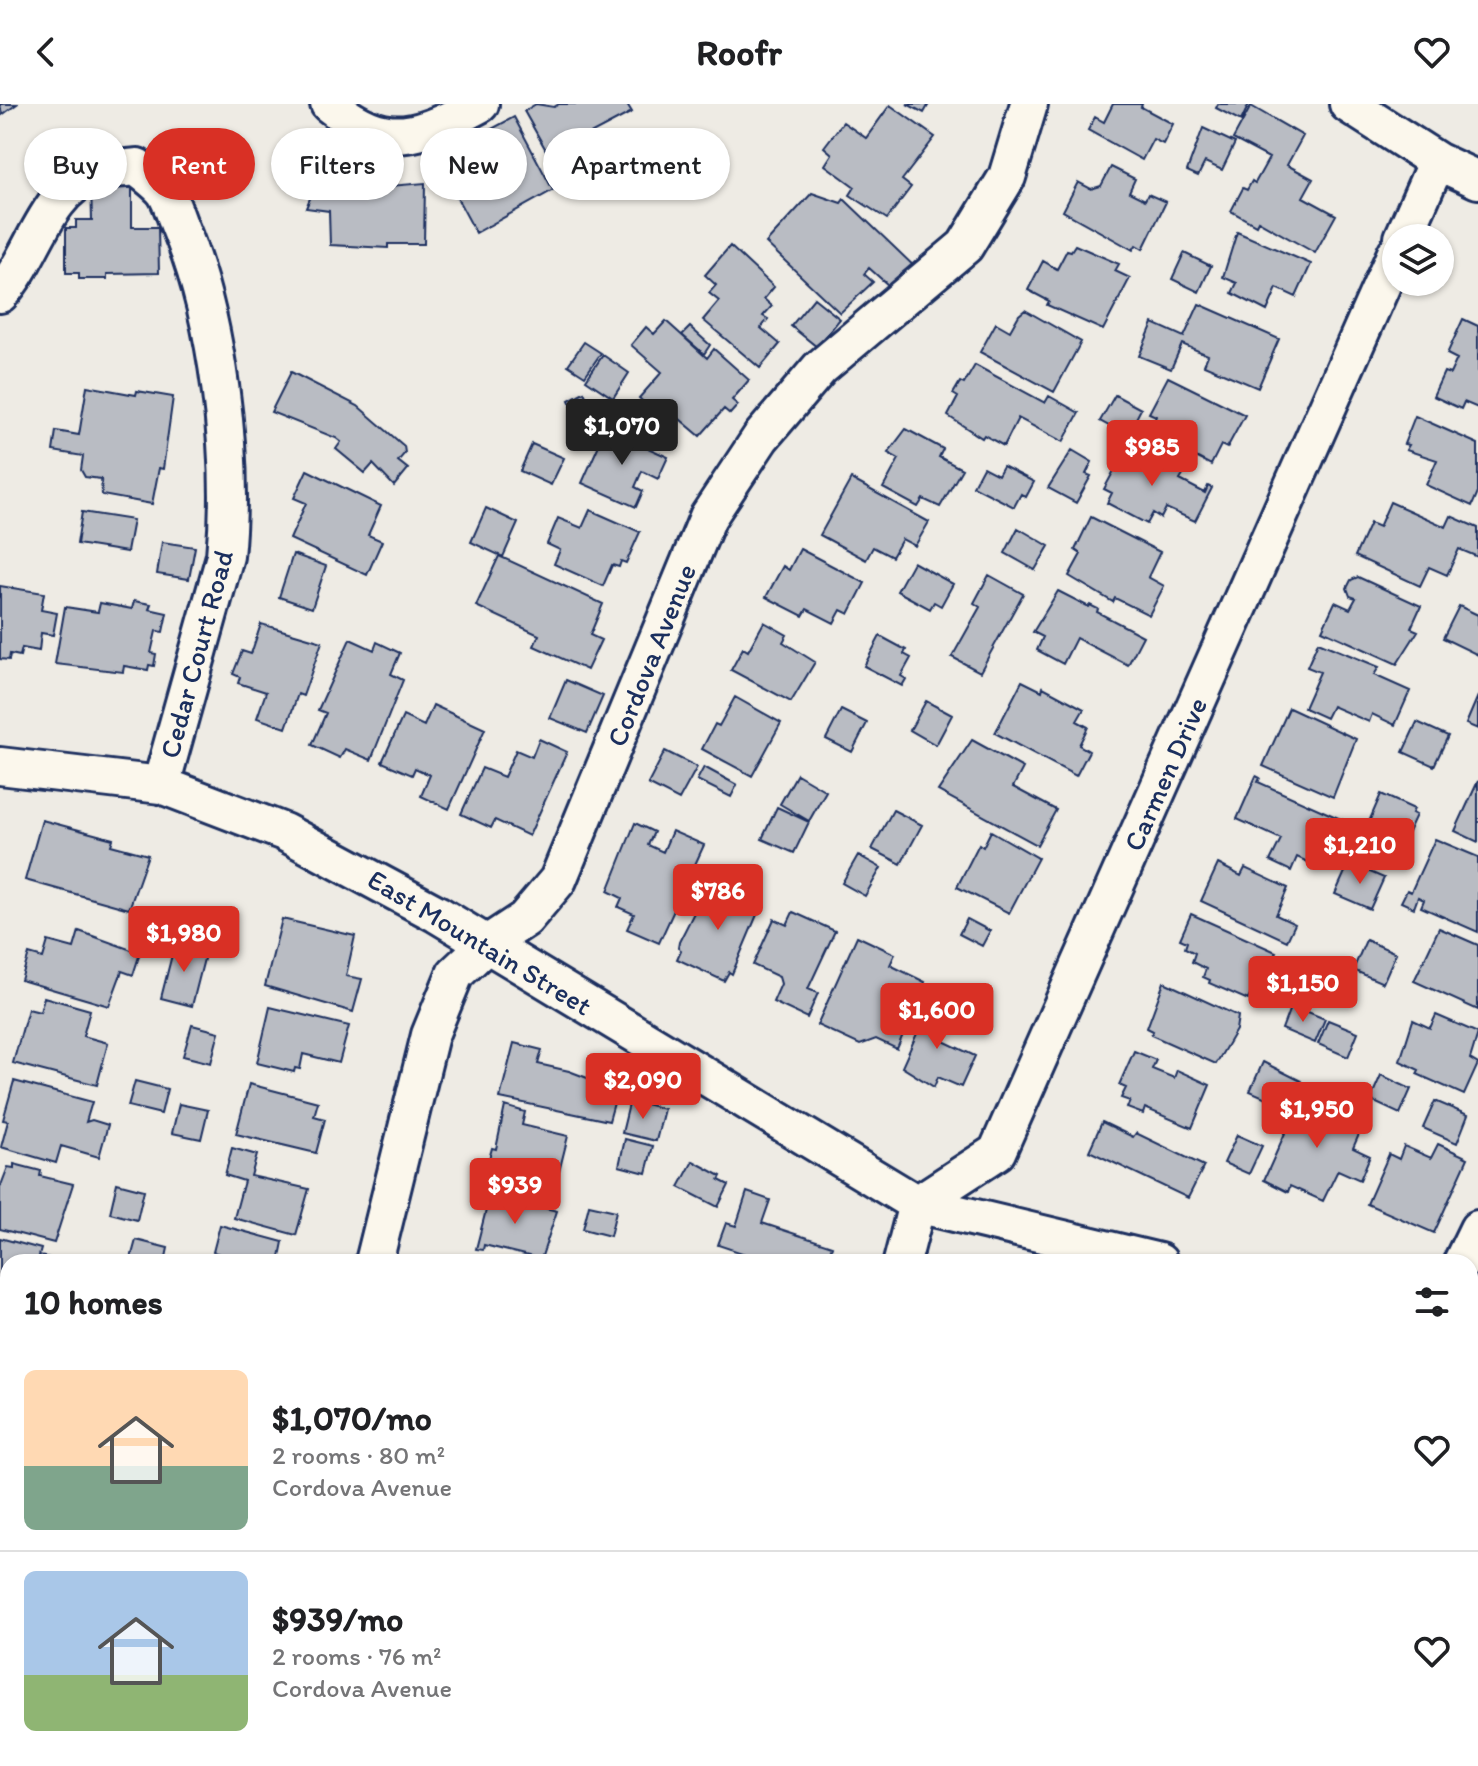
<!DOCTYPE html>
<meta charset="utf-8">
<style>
body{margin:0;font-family:Itim,sans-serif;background:#f2f2f2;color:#202124;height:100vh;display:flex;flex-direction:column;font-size:30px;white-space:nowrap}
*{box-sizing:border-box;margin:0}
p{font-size:26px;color:#757577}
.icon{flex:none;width:44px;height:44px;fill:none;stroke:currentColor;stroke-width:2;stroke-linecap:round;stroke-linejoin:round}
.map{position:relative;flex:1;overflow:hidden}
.sheet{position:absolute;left:0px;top:1150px;width:1478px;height:512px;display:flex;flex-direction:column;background:#fff;border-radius:24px 24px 0 0;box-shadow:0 2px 6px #0004}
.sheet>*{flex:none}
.top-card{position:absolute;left:24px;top:24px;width:800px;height:72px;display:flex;gap:16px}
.tools{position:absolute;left:1382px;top:120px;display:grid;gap:16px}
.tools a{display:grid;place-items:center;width:72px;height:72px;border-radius:50%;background:#fff;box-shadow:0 2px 6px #0004;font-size:40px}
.price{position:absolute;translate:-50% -68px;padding:0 18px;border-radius:8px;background:#d93025;color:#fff;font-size:26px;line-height:52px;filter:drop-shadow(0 2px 4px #0008)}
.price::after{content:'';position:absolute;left:50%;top:48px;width:24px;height:18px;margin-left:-12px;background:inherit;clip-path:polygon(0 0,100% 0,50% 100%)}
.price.on{background:#222;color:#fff}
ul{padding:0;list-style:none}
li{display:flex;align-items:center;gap:24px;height:200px;padding:0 24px}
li+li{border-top:2px solid #e0e0e0}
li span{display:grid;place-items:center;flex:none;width:224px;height:160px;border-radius:12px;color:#555}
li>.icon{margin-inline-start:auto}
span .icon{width:96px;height:96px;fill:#fffc;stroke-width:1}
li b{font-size:34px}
h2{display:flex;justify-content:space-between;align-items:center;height:96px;padding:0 24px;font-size:34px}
.tag{padding:0 28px;border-radius:36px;background:#fff;box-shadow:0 2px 6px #0004;font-size:28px;line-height:72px}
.tag.on{background:#d93025;color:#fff}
header{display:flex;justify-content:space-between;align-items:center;height:104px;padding:0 24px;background:#fff;font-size:36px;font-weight:700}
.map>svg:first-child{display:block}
.building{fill:#b9bcc3;stroke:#1b2f5e;stroke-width:2}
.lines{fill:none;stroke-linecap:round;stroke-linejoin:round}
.minor-casing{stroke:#1b2f5e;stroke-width:42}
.minor{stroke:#fbf7ec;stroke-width:36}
.labels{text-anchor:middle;stroke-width:8;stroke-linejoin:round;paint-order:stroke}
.street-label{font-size:28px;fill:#1b2f5e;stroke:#fbf7ec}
</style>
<header><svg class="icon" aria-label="back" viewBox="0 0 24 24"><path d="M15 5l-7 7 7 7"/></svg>Roofr<svg class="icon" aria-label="heart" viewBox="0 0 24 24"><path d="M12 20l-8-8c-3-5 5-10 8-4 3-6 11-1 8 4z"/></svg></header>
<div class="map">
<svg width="1478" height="1662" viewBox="0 0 1478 1662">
<rect width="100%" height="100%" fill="#eeebe4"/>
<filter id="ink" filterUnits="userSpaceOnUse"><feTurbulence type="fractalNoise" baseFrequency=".0125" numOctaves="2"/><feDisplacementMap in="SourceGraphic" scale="16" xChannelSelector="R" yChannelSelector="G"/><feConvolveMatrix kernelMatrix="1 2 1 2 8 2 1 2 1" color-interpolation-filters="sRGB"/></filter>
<g filter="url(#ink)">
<path class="building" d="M0 0H17L2 11Z
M536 0 554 3 559 0H627L632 8 573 39 579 48 555 62 524 7Z
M907 0H929L924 9Z
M1113 0H1142L1141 3 1173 20 1163 40 1153 35 1142 56 1088 26 1095 13 1104 18Z
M1218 0H1249L1241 17 1216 4Z
M890 1 935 33 902 76 911 83 887 115 850 91 855 83 825 61 832 50 824 43 843 18 866 34Z
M1251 2 1303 32 1287 61 1313 75 1303 93 1336 111 1315 149 1258 117 1256 121 1231 107 1243 84 1247 86 1252 77 1255 79 1269 54 1233 35Z
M514 13 553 86 476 129 456 92 462 85 487 74 489 66 473 35Z
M1203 24 1235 39 1222 66 1205 58 1198 72 1187 67Z
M324 49H365L366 84 425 79 424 140H388V144L330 141 329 107 306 104 316 80 315 51Z
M1111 63 1135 75 1129 88 1145 96 1148 90 1166 98 1143 145 1136 141 1133 146 1063 107 1078 78 1091 85 1101 82Z
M91 78H132V123H158L159 169 107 170V175H79V169H66V124H76V116H92Z
M812 89 841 99 844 95 919 167 898 190 869 164 864 170 873 178 840 209 766 139Z
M1237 128 1311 160 1296 193 1277 184 1267 207 1232 189 1237 179 1223 173Z
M1075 141 1119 160 1115 167 1130 174 1103 226 1047 201 1049 197 1028 186 1043 157 1057 165 1067 146 1071 147Z
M730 142 774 183 764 195 772 202 763 212 768 215 761 224 780 240 760 264 703 216 719 197 709 189 716 181 705 171Z
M1184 149 1211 162 1199 188 1172 175Z
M814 194 840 215 817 243 791 222Z
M1199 200 1279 235 1258 284 1204 261 1208 251 1182 240 1171 265 1139 252 1153 219 1184 233Z
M1025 206 1081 238 1054 288 980 248 996 219 1010 227 1019 211Z
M1463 215 1478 222V304L1464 298 1461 305 1433 292 1444 268 1450 270 1457 255 1447 250Z
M666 217 707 254 714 245 749 276 732 296 738 301 730 310 724 305 700 332 662 300 655 309 639 294 662 268 631 241 646 223 654 230Z
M690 223 710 241 704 250 682 231Z
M584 238 601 249 585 272 568 261Z
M603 251 629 269 613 294 586 276Z
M975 261 1045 299 1049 292 1079 309 1063 338 1018 314 1004 342 984 331 982 334 948 312 958 293 953 290 960 278 964 280Z
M291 268 358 302 404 342 405 349 398 357 408 365 394 382 373 360 365 369 336 345 341 338 336 334 271 308Z
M1168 273 1245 311 1227 344 1221 341 1211 361 1188 349 1191 344 1157 326 1160 320 1154 317 1156 312 1149 309Z
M87 282 136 291 137 287 173 293 163 365 159 364 152 400 102 391 101 375 85 373 81 366 83 352 53 347 56 327 79 331Z
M584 288 591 303 576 311 569 296Z
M1115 291 1141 305 1127 332 1100 317Z
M1415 312 1478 340V388L1472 402 1426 381 1437 356 1406 346 1409 341 1404 340Z
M606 325 668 353 658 375 642 367 635 383 643 387 636 403 582 379Z
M906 325 943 345 939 353 962 365 940 403 923 395 918 403 883 384 899 355 888 349Z
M1129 339 1185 368 1180 376 1205 389 1208 382 1212 384 1195 417 1166 404 1161 414 1153 409 1147 420 1107 399 1112 389 1104 385Z
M532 340 564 354 551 381 520 367Z
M1072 346 1092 358 1086 370 1091 372 1076 399 1048 384Z
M1003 362 1034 378 1026 393 1021 390 1014 403 973 382 983 363 998 371Z
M307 366 381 402 368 431 382 437 367 471 290 435 306 399 294 394Z
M851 375 929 418 915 442 902 435 892 453 873 443 866 456 820 431Z
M1390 398 1446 423 1451 412 1478 424V453L1459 445 1447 471 1429 463 1420 482 1355 452 1370 419 1379 423Z
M486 404 518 419 503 453 471 438Z
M590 406 640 428 626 459 621 457 619 463 612 461 603 482 554 460 560 446 547 440 558 414 582 424Z
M82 408 133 416 127 448 77 440Z
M1091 413 1160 448 1148 473 1164 482 1149 511 1115 494 1113 498 1069 472 1081 450 1075 446Z
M1018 424 1049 442 1035 466 1005 449Z
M162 438 195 443 189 475 157 470Z
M800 445 865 479 849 510 841 506 834 519 807 505 803 512 766 493 783 462 789 466Z
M293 450 326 462 312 504 279 493Z
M499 452 603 500 590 531 601 536 587 566 534 542 539 531 476 502Z
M913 458 953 480 941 502 934 498 930 505 897 487Z
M989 471 1023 490 980 568 952 553 980 503 974 499Z
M1358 473 1421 502 1411 524 1418 527 1397 560 1322 526 1335 498 1350 505 1356 494 1350 492 1347 484 1351 476Z
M0 482 44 489 41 506 57 509 53 531 41 529 39 547 22 544 20 552 10 550 9 556 0 555Z
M1058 487 1089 503 1090 501 1098 505 1097 508 1143 532 1128 561 1076 534 1063 560 1037 546 1043 533 1033 528Z
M134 497 151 500 149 505 167 509 163 528 156 527 151 549 156 550 154 562 149 561 148 566 124 562 123 568 55 560 65 503 98 508 100 499 132 505Z
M1459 502 1478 511V551L1443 534Z
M764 518 787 531 783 538 815 558 791 598 731 566 743 544 748 547Z
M261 520 322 538 303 592 298 590 286 624 257 614 266 588 238 579 240 573 233 570 242 547 251 550Z
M880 532 906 546 904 550 911 554 901 572 906 575 902 582 864 562Z
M350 535 374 546 377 538 400 549 391 570 403 576 371 656 345 645 340 654 312 641 326 609 318 606Z
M1318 538 1379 563 1374 571 1410 587 1395 621 1372 610 1369 618 1332 602 1326 614 1304 604 1320 568 1307 563Z
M566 576 603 592 587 629 550 614Z
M1022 577 1042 587 1043 583 1084 605 1077 617 1088 623 1079 641 1089 647 1076 672 995 629Z
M1478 592V625L1466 620Z
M735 593 781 619 752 672 702 645 715 620 719 622Z
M926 597 952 611 936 641 910 626Z
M433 601 485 625 449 705 421 692 430 671 415 664 412 671 382 658 403 612 424 622Z
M1289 604 1356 635 1333 693 1263 662Z
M841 606 867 619 852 648 826 635Z
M1417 618 1448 632 1434 662 1403 648Z
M539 635 567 648 529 732 495 716 491 724 461 710 482 664 504 673 516 646 532 653Z
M972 636 1023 664 1013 683 1056 706 1037 741 938 687Z
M665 647 697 663 679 696 648 680Z
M704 663 737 681 731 693 697 676Z
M797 670 826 687 809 717 780 700Z
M1256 672 1260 674 1258 678 1361 724 1343 760 1328 754 1323 765 1297 753 1291 767 1270 757 1281 735 1237 715Z
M1478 677V738L1455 727Z
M1381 690 1414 705 1412 709 1416 711 1404 737 1368 720Z
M777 703 809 718 794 749 762 735Z
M893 706 922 721 901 760 872 745Z
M42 716 113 735 111 741 148 751 129 805 25 776Z
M635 719 654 728 648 741 663 748 672 727 704 741 659 839 627 825 634 810 618 803 622 794 608 787Z
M991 727 1038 754 1009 809 957 783 979 740 983 743Z
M1435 735 1478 753V828L1421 803 1424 796 1418 793 1414 804 1401 798 1407 786 1411 788Z
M858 751 881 764 865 792 842 779Z
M1349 759 1384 774 1370 805 1335 790Z
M1218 760 1241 772 1245 764 1288 784 1276 811 1295 820 1287 837 1201 797Z
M718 781 756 800 759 806 732 870 729 868 724 877 677 855 681 846 678 844 679 838 707 783 715 787Z
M186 808 214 815 206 844 178 837Z
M793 808 835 827 808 885 818 889 807 914 773 898 781 880 779 873 753 861 774 815 787 821Z
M1191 810 1276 848 1265 872 1260 870 1248 896 1209 879 1210 876 1203 873 1206 865 1192 858 1195 849 1185 844 1187 838 1180 835Z
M282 815 355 832 346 872 362 875 353 908 265 882Z
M967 815 990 827 982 842 959 830Z
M1439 824 1478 841V906L1414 877Z
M79 827 140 849 133 871 122 867 109 902 21 876 29 850 43 854 48 837 74 844Z
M857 832 895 850 890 861 925 878 897 945 876 935 860 941 817 921Z
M1366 836 1396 849 1383 879 1353 866Z
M175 839 206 847 192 902 161 894Z
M1164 878 1238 912 1236 926 1216 960 1151 931 1153 927 1147 924Z
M44 893 90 906 83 932 108 939 97 981 13 959 28 905 40 908Z
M932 896 953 906 939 935 975 952 961 983 938 973 934 983 902 963Z
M1291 901 1325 915 1315 939 1282 925Z
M270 903 349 922 339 959 303 950 300 965 295 964 294 968 257 959Z
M1436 911 1478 929 1470 955 1478 960 1464 991 1417 970 1419 966 1400 957 1413 916 1430 924Z
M1328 916 1358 928 1348 953 1318 940Z
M192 921 219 928 211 959 183 952Z
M514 939 542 946 538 960 569 967 590 975 589 981 617 988 609 1017 500 994Z
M1134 947 1156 956 1152 965 1174 974 1177 966 1210 981 1192 1024 1145 1004 1143 1010 1127 1004 1130 997 1121 994 1126 984 1119 981Z
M1263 958 1301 977 1289 1004 1250 987Z
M1381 971 1411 985 1400 1010 1370 996Z
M14 977 92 998 86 1018 92 1016 108 1021 99 1053 61 1042 56 1059 1 1043 8 1017 3 1016Z
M135 977 167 985 161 1010 128 1002Z
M249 980 318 998 314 1012 325 1015 316 1049 236 1030Z
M1302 991 1364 1019 1353 1044 1370 1052 1360 1076 1338 1066 1323 1097 1290 1082 1288 1088 1264 1076Z
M630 996 664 1005 656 1037 622 1029Z
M1435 997 1468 1011 1457 1039 1423 1024Z
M179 1000 208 1006 201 1035 172 1029Z
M505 1002 525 1008 522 1021 568 1032 555 1084 485 1070 492 1044 496 1045Z
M1102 1018 1133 1033 1136 1029 1204 1062 1188 1094 1089 1047Z
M1237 1031 1262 1042 1249 1070 1224 1059Z
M625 1035 653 1042 646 1069 619 1062Z
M1438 1040 1468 1054 1434 1129 1367 1100 1389 1050 1399 1055 1404 1042 1431 1054Z
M232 1044 257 1051 251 1072 309 1085 296 1131 234 1114 244 1077 225 1071Z
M693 1057 721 1072 719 1076 729 1081 718 1103 679 1083Z
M14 1060 41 1067 40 1072 73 1080 54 1139 0 1125V1084L8 1063 14 1064Z
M494 1075 501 1077 497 1092 557 1107 541 1155 484 1141 483 1146 476 1145Z
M117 1079 144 1086 137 1116 110 1109Z
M747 1088 770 1096 762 1119 832 1142 826 1158H769L718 1141 726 1119 736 1122Z
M589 1101 616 1107 610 1132 583 1125Z
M220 1121 283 1138 279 1158H225L226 1152 213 1148Z
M0 1134 41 1145 39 1152 71 1158H8V1199L0 1197Z
M136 1136 168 1144 165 1158H130Z
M0 1223 8 1225V1288L0 1285Z
M0 1305 8 1307 0 1336Z
M1478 1385V1425L1470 1438V1391Z
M0 1387 8 1389 2 1414 0 1413Z
M1475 1473 1478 1507 1470 1510V1475Z
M0 1552 8 1554 7 1591 0 1589Z
M8 1635V1654H28L26 1662H1Z
M84 1654H131L161 1662H82Z
M371 1654H433L431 1662H405Z
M484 1654H542L540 1662H482Z
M683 1654 682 1661 665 1657 663 1662H638L612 1655Z
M885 1654H956L954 1662H906Z
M1047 1654H1137L1140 1660 1045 1662Z"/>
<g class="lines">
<defs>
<path id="minor" d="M329 0C388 48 419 33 480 0
M1348 0 1437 57 1478 76
M1403 134 1437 57
M0 190C35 152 43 90 94 69 106 64 124 65 137 63 146 71 158 79 165 88 171 97 175 111 179 121 218 213 235 354 225 452L161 681
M0 662 161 681 284 728 437 810 917 1100 1159 1158
M374 1158 430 931 455 870 487 840 525 815 558 776 708 413 761 333 820 264 965 142 1007 73 1029 0
M902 1158 917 1100 997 1048 1396 149
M1462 1158 1478 1125
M1470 1245 1478 1249
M1470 1605 1478 1602
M250 1662 252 1654
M775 1662 777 1654
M1345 1662 1361 1654"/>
</defs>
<use href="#minor" class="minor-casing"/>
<use href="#minor" class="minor"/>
</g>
</g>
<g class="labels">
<g class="street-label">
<text transform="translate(196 550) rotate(-75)" y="10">Cedar Court Road</text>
<text transform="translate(651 551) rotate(-68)" y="10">Cordova Avenue</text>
<text transform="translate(1165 670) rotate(-66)" y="10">Carmen Drive</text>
<text transform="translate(480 838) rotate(31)" y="10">East Mountain Street</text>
</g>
</g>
</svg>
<div class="tools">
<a><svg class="icon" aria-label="layers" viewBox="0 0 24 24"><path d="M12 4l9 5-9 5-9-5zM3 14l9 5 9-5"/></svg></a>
</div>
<b class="price on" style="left:622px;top:363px">$1,070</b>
<b class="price" style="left:1152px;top:384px">$985</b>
<b class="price" style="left:1360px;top:782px">$1,210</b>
<b class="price" style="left:718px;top:828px">$786</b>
<b class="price" style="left:184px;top:870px">$1,980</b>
<b class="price" style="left:1303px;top:920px">$1,150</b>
<b class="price" style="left:937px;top:947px">$1,600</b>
<b class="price" style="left:643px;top:1017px">$2,090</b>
<b class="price" style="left:1317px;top:1046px">$1,950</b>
<b class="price" style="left:515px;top:1122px">$939</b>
<div class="top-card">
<a class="tag">Buy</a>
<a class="tag on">Rent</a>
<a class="tag">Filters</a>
<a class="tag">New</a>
<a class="tag">Apartment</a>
</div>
<section class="sheet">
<h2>10 homes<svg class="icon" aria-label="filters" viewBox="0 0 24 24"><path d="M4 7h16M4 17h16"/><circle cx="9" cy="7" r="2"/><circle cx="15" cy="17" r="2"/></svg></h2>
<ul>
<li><span style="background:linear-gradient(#ffd9b3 60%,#7fa58c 0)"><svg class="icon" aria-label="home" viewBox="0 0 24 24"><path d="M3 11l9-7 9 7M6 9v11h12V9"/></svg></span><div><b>$1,070/mo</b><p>2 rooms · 80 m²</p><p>Cordova Avenue</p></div><svg class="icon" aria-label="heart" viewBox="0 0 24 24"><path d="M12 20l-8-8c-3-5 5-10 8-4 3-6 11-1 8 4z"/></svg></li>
<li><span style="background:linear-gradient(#a9c7e8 65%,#8fb573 0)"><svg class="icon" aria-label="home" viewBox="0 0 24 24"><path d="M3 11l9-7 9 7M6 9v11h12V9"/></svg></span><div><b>$939/mo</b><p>2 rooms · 76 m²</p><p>Cordova Avenue</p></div><svg class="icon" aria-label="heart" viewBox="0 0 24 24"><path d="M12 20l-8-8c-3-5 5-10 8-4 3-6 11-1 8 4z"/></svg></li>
</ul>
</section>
</div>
